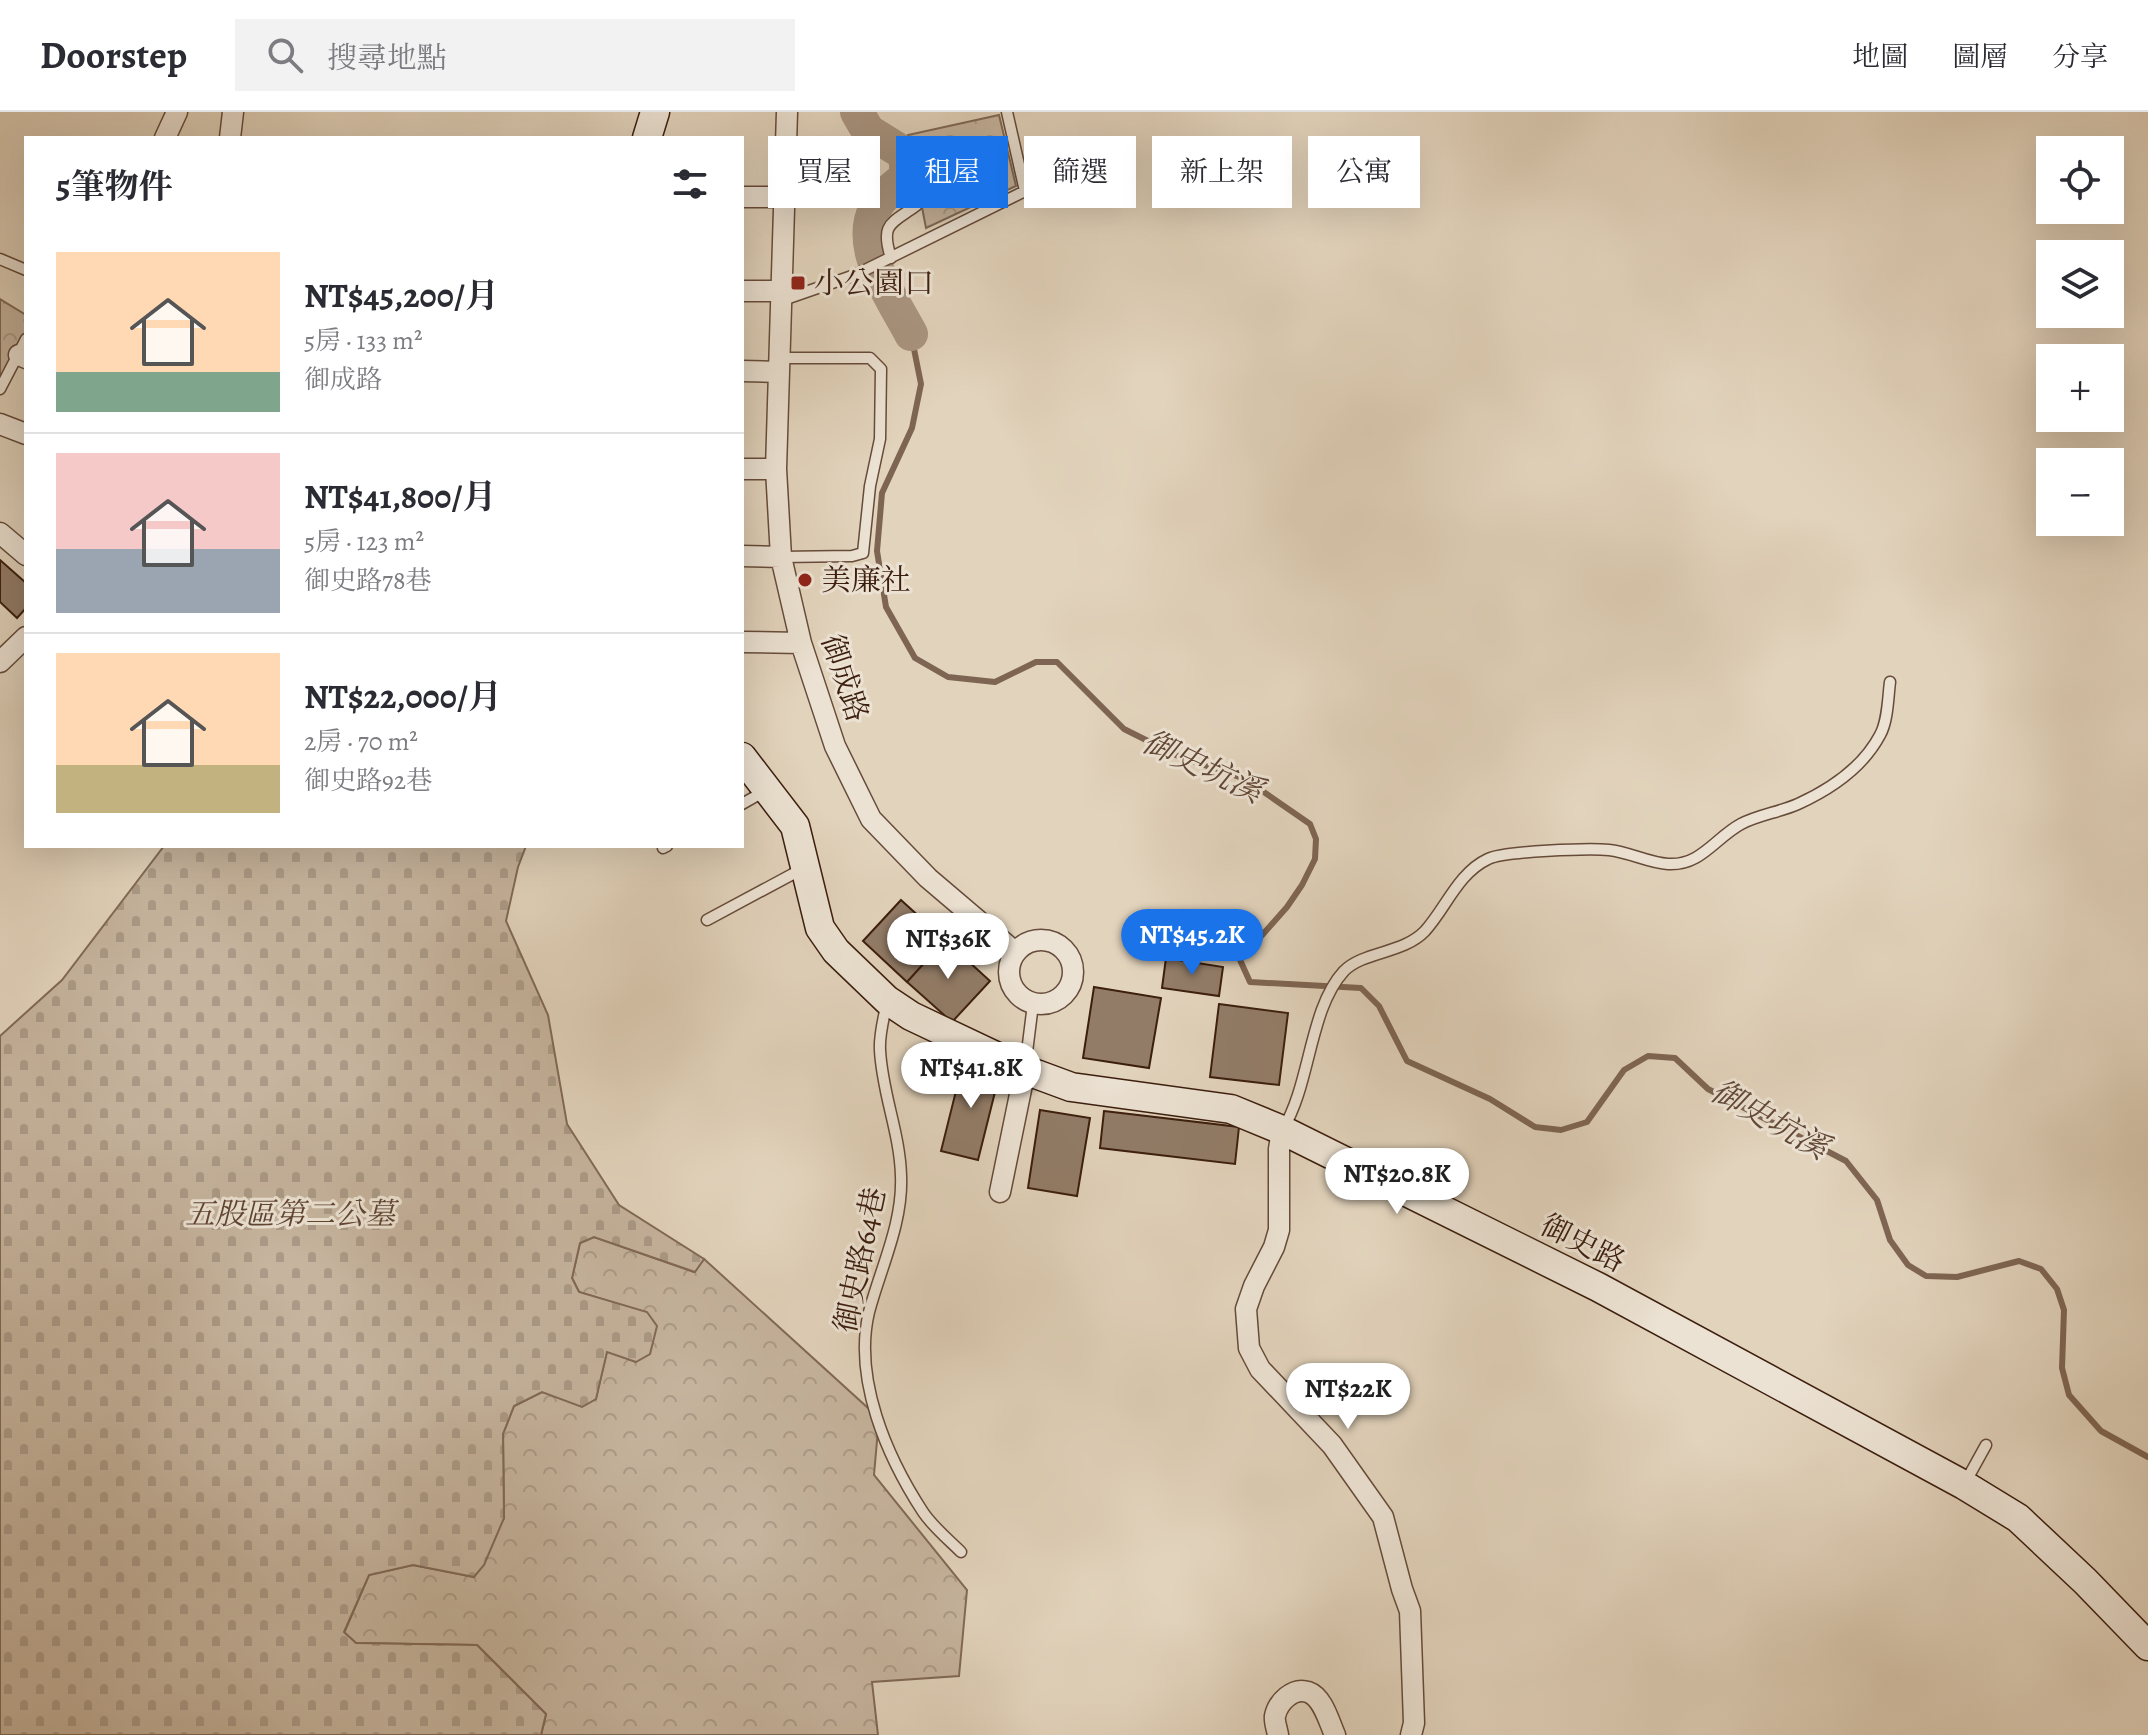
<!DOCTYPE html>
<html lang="zh-TW">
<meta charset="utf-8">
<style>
body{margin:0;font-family:Alegreya,"Noto Serif TC",serif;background:#f2f2f3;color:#2b2b33;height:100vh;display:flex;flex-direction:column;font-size:30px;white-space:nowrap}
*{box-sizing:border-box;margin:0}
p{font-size:26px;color:#7c7c81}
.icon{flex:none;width:44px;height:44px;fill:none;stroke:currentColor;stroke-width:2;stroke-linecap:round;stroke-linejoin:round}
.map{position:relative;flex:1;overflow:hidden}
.panel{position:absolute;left:24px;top:24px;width:720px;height:712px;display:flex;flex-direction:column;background:#fff;border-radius:0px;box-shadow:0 8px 32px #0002}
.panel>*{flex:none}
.hud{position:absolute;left:768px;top:24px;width:760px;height:72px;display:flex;gap:16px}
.buttons{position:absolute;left:2036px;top:24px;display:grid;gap:16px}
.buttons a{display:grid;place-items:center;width:88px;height:88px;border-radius:0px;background:#fff;box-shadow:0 8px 32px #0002;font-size:40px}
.price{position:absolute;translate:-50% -68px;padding:0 18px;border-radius:28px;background:#fff;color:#222;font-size:26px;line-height:52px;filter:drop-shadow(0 2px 4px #0008)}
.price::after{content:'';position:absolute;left:50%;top:48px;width:24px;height:18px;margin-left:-12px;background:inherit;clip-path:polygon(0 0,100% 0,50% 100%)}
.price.active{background:#1a73e8;color:#fff}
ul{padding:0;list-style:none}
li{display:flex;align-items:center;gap:24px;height:200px;padding:0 32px}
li+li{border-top:2px solid #e1e1e2}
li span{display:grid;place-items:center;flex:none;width:224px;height:160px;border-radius:0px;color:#555}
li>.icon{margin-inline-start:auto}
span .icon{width:96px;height:96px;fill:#fffc;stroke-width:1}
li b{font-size:34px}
h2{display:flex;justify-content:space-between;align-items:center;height:96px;padding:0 32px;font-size:34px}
.pill{padding:0 28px;border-radius:0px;background:#fff;box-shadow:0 8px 32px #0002;font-size:28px;line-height:72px}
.pill.active{background:#1a73e8;color:#fff}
header{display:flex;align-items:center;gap:48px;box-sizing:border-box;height:112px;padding:0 40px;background:#fff;border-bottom:2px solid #e1e1e2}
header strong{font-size:38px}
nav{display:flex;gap:44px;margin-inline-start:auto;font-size:28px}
.search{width:560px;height:72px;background:#f2f2f3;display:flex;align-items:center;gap:20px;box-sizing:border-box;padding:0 28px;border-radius:0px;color:#7c7c81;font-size:30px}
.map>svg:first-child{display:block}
.forest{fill:url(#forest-crowns);stroke:#816956;stroke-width:2}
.cemetery{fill:url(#cemetery-stones);stroke:#816956;stroke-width:2}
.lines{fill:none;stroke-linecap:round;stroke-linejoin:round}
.stream{stroke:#7e6553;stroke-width:6}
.river{stroke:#aa9581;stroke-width:34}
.building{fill:#927c68;stroke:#3c1e0e;stroke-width:2}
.lane-casing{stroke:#664b3a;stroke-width:13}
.street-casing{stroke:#664b3a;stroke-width:23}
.secondary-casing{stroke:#3c1e0e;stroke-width:31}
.lane{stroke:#ece2d3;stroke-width:10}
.street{stroke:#ece2d3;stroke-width:20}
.secondary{stroke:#ece2d3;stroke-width:28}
.poi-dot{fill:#8f2418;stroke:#ece2d3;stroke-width:3}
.labels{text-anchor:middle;stroke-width:6;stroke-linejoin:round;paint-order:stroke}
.poi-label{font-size:30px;fill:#3c1e0e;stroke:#ece2d3;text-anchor:start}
.street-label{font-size:30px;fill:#3c1e0e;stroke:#ece2d3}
.park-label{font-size:30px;font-style:italic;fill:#5e4432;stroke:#ece2d3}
.water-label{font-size:32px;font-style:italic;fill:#624836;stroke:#ece2d3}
</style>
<header>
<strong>Doorstep</strong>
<div class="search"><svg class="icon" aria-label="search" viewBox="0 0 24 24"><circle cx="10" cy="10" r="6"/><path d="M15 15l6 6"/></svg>搜尋地點</div>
<nav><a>地圖</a><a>圖層</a><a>分享</a></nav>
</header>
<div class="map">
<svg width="2148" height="1623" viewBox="0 0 2148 1623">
<defs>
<pattern id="forest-crowns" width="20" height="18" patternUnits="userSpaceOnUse" patternTransform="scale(2)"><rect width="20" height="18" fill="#c6b49e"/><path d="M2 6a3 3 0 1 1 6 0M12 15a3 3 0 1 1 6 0" fill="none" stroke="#ab9a87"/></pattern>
<pattern id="cemetery-stones" width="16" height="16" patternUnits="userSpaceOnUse" patternTransform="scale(2)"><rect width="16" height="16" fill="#c6b49e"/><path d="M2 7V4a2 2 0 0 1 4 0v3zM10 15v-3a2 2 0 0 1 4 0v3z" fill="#ab9a87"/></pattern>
</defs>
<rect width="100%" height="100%" fill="#e2d3bc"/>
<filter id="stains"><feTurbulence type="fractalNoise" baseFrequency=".0025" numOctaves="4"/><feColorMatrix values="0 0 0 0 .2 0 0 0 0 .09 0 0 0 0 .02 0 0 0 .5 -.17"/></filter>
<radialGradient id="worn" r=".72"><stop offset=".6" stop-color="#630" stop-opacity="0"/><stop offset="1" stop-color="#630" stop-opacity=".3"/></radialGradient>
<path class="forest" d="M999 3 1016 74 926 116 908 23Z
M0 187 26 203V220L0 268Z
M594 1125 694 1160 704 1147 879 1306 874 1363 967 1478 959 1564 872 1570 878 1623H541L546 1602 477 1533 356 1531 344 1521 369 1463 413 1453 474 1465 504 1406 503 1322 514 1294 542 1280 596 1286 607 1239 636 1250 647 1201 579 1180 572 1166 580 1131Z"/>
<path class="cemetery" d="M164 734H526L518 755 506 809 548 903 567 1012 619 1093 704 1147 695 1160 594 1125 580 1131 572 1166 579 1180 647 1200 657 1214 650 1242 636 1250 607 1240 596 1287 582 1295 542 1280 514 1294 503 1322 504 1406 484 1453 474 1465 413 1453 369 1463 344 1520 356 1531 477 1533 546 1602 541 1623H0V924L62 868Z"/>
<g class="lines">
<path class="stream" d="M911 222 921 272 912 316 882 381 877 439 886 495 915 546 948 565 995 570 1036 550H1057L1124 617 1178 644 1245 667 1310 712 1316 727 1315 747 1302 773 1287 795 1240 848 1250 870 1361 876 1379 894 1407 949 1490 987 1535 1015 1561 1018 1587 1010 1624 958 1648 944 1675 946 1708 977 1846 1049 1877 1088 1890 1128 1908 1153 1926 1164 1957 1165 2019 1149 2041 1157 2057 1177 2064 1198 2062 1256 2069 1283 2101 1319 2148 1345"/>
<path class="river" d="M857 0 868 19 905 42 907 64C897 73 882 83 876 95 854 136 893 187 911 222"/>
</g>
<path class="building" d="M0 448 26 471V496L17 506 0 490Z
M901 788 945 828 907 870 863 829Z
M945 828 990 869 952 910 907 870Z
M1166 846 1223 855 1219 884 1162 876Z
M1094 875 1161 886 1149 956 1083 946Z
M1219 892 1288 901 1279 973 1210 965Z
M964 947 1001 956 978 1048 941 1039Z
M1040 998 1090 1006 1077 1084 1028 1076Z
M1104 999 1239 1015 1235 1052 1100 1036Z"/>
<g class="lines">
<defs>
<path id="lane" d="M891 146C880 111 891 112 917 93
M0 147 26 158
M780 189 855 163 1025 79 1007 0
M779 246H870L881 257 880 327 870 374 863 441 852 444 781 445
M0 277 26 227
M742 692 765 679
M663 736 667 734
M707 808 804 756
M887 890C884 905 879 922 880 938 882 981 900 1021 901 1064 903 1111 881 1155 869 1200 853 1267 887 1345 923 1400 933 1415 949 1428 961 1440
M1025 956 1033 892
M1283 1017C1311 971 1309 897 1344 859 1364 839 1403 842 1425 819 1446 796 1458 761 1488 747 1504 739 1590 736 1609 738 1629 740 1649 751 1668 752 1701 754 1715 726 1741 712 1758 703 1780 700 1798 692 1831 677 1863 655 1880 623 1888 609 1888 585 1890 570
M1965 1371 1986 1333"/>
<path id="street" d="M787 0 776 357 781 445 801 531 835 634 871 707 928 766 1015 840
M165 26 177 0
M230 26 233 0
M742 85H783
M742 179H780
M19 243 26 246
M742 259 778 260
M0 312 26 322
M742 357H776
M0 421 26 443
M742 444 781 445
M742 530 801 531
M0 550 26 525
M1009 860a32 32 0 1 1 64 0a32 32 0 1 1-64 0Z
M1282 1018 1279 1037V1118L1274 1135 1254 1174 1246 1197 1249 1236 1260 1257 1332 1333 1383 1405 1402 1477 1410 1499 1414 1611 1411 1623
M1000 1080 1025 958
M1278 1623C1277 1617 1274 1609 1275 1604 1278 1590 1293 1575 1308 1580 1323 1585 1329 1610 1335 1623"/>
<path id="secondary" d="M647 26 655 0
M742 645 795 714 820 816 836 839 887 888 911 904 1025 958 1071 975 1231 997 1282 1018 1598 1175 1964 1373 2018 1406 2085 1469 2148 1534"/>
</defs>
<use href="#lane" class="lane-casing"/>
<use href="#street" class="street-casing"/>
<use href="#secondary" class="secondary-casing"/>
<use href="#lane" class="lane"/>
<use href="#street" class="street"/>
<use href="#secondary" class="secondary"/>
</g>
<g class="poi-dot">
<rect x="790" y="163" width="16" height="16" rx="4"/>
<circle cx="805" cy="468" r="8"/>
</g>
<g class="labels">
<g class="poi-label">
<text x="814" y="181">小公園口</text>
<text x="821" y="478">美廉社</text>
</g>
<g class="street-label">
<text transform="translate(845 566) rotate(72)" y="10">御成路</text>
<text transform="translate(1583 1131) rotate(27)" y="10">御史路</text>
<text transform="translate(860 1148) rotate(-78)" y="10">御史路64巷</text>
</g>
<g class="park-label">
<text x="290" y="1112">五股區第二公墓</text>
</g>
<g class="water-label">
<text transform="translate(1203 654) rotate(25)" y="11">御史坑溪</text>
<text transform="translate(1770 1007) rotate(29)" y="11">御史坑溪</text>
</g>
</g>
<rect width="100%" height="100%" filter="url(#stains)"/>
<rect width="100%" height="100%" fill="url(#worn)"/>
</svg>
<div class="buttons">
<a><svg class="icon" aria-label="locate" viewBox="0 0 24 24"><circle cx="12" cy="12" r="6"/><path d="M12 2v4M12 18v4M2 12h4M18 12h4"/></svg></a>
<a><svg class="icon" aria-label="layers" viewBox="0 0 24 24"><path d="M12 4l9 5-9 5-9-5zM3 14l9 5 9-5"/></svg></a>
<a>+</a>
<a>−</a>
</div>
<b class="price active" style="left:1192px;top:865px">NT$45.2K</b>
<b class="price" style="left:948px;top:869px">NT$36K</b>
<b class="price" style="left:971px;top:998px">NT$41.8K</b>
<b class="price" style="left:1397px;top:1104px">NT$20.8K</b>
<b class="price" style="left:1348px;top:1319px">NT$22K</b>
<div class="hud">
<a class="pill">買屋</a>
<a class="pill active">租屋</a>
<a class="pill">篩選</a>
<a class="pill">新上架</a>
<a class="pill">公寓</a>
</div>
<section class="panel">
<h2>5筆物件<svg class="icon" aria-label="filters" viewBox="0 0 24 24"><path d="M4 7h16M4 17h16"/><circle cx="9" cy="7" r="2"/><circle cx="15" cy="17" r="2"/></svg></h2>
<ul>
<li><span style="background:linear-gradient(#ffd9b3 75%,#7fa58c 0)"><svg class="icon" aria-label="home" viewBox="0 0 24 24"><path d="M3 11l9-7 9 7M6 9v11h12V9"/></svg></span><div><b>NT$45,200/月</b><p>5房 · 133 m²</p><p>御成路</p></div></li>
<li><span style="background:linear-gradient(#f6c9c9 60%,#9aa5b1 0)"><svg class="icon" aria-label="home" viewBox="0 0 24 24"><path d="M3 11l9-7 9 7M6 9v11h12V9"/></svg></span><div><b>NT$41,800/月</b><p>5房 · 123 m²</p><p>御史路78巷</p></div></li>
<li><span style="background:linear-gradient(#ffd9b3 70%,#c2b280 0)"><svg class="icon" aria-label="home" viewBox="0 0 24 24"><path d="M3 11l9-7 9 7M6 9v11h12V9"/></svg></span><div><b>NT$22,000/月</b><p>2房 · 70 m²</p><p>御史路92巷</p></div></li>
</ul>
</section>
</div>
